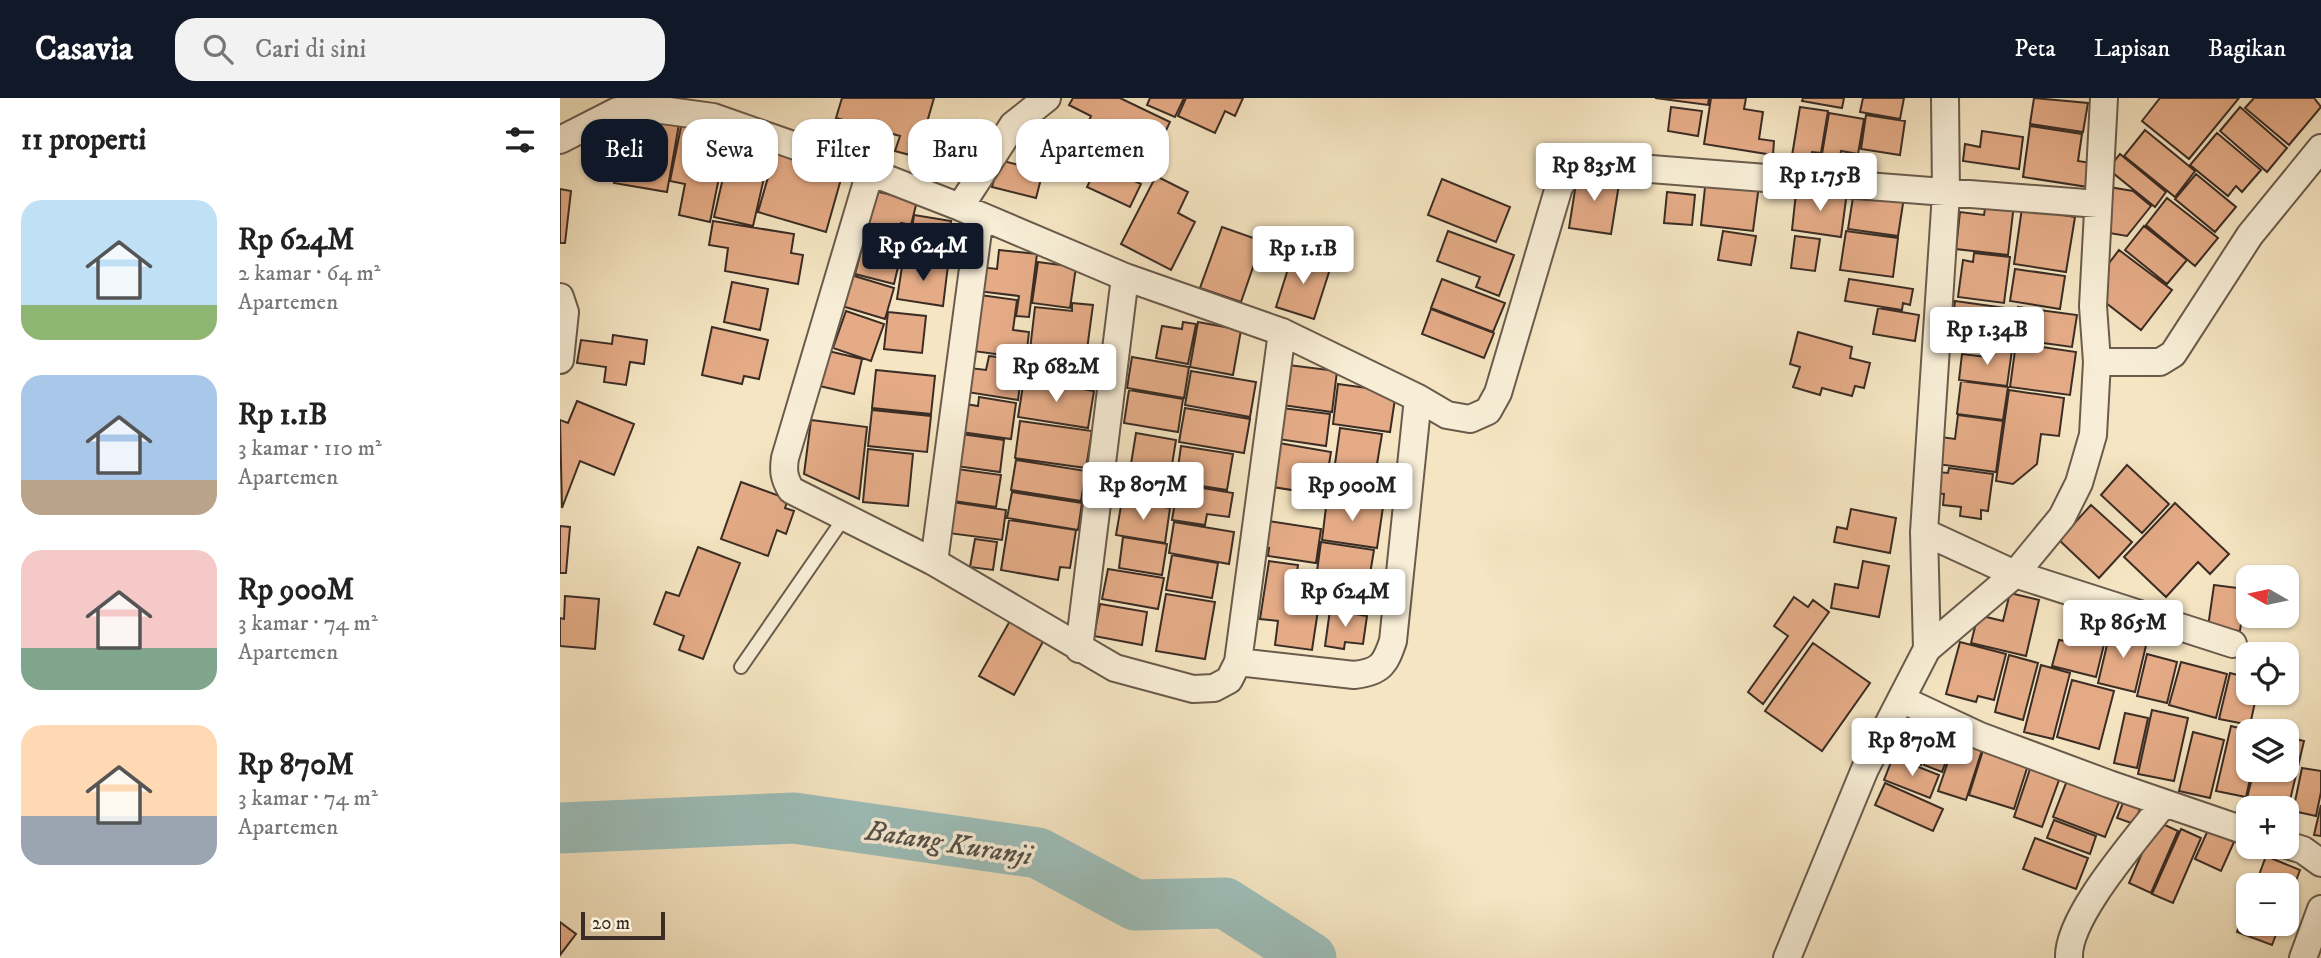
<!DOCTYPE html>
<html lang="id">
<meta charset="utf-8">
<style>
body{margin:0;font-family:"IM FELL DW Pica",serif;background:#f2f2f2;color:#222;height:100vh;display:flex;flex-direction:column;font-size:26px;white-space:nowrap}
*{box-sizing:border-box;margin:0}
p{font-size:23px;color:#767676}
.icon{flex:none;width:38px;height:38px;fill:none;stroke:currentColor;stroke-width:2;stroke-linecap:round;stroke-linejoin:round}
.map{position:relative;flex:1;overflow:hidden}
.sheet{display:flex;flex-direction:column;background:#fff;width:560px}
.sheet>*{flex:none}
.top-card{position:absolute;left:21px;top:21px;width:665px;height:63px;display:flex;gap:14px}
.needle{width:46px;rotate:279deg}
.controls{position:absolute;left:1676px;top:467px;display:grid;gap:14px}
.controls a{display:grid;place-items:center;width:63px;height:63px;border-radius:14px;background:#fff;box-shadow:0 2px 5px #0004;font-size:35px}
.scale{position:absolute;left:21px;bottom:18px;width:84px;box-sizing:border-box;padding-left:7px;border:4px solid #3b2d25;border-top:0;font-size:19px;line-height:24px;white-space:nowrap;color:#3b2d25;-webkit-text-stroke:5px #f8eed7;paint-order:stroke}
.price{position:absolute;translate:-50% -60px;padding:0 16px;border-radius:7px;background:#fff;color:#222;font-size:23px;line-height:46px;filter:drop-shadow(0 2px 4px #0008)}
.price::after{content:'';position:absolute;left:50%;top:42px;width:21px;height:16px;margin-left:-10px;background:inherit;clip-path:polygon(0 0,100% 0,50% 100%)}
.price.current{background:#111827;color:#fff}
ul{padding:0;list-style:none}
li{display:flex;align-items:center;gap:21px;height:175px;padding:0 21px}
li span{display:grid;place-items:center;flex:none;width:196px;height:140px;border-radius:21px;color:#555}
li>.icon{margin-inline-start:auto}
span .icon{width:84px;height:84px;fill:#fffc;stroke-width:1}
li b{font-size:30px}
h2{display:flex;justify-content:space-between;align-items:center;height:84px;padding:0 21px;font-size:30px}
.pill{padding:0 24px;border-radius:21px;background:#fff;box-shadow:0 2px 5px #0004;font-size:24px;line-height:63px}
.pill.current{background:#111827;color:#fff}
header{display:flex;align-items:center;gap:42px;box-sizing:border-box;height:98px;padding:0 35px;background:#111827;color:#fff}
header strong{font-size:33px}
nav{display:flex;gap:38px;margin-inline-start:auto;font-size:24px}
.search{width:490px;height:63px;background:#f2f2f2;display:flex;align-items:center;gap:18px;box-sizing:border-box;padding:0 24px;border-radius:21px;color:#767676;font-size:26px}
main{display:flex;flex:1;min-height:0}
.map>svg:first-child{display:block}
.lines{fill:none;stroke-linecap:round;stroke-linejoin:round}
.river{stroke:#9dbeb9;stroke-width:51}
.building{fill:#e4ab86;stroke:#3b2d25;stroke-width:2}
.lane-casing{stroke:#6a5b4c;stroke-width:16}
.street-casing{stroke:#6a5b4c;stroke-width:30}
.lane{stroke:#f8eed7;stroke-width:12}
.street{stroke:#f8eed7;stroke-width:26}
.labels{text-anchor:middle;stroke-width:7;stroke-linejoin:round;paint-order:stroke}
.water-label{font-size:28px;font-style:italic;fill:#54514a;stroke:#f8eed7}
</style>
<header>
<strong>Casavia</strong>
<div class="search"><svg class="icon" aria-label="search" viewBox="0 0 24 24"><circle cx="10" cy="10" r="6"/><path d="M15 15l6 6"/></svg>Cari di sini</div>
<nav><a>Peta</a><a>Lapisan</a><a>Bagikan</a></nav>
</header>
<main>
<section class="sheet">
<h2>11 properti<svg class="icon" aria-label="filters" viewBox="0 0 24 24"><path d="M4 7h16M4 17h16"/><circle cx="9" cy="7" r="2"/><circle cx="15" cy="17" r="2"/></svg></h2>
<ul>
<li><span style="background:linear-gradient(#bfe0f5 75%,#8fb573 0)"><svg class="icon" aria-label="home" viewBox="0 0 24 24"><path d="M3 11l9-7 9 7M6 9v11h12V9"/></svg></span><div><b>Rp 624M</b><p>2 kamar · 64 m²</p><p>Apartemen</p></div></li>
<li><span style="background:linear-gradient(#a9c7e8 75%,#b9a48a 0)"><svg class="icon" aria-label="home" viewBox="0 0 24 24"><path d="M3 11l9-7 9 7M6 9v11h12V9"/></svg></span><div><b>Rp 1.1B</b><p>3 kamar · 110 m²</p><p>Apartemen</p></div></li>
<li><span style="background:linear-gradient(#f6c9c9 70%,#7fa58c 0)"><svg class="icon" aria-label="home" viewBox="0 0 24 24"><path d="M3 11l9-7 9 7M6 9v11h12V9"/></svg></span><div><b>Rp 900M</b><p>3 kamar · 74 m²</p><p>Apartemen</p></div></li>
<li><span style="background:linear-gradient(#ffd9b3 65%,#9aa5b1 0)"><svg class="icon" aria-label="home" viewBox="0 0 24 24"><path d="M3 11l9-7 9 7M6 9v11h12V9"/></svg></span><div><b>Rp 870M</b><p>3 kamar · 74 m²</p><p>Apartemen</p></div></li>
</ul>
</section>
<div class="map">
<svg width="1761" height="860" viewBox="0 0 1761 860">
<rect width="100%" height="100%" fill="#f5e5c2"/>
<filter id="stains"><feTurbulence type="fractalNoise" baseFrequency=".00286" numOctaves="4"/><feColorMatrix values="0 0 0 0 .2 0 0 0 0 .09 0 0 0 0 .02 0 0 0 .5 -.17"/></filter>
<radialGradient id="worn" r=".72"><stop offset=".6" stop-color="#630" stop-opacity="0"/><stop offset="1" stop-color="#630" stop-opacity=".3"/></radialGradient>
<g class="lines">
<path class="river" d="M0 730 234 720 478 755 575 807 665 805 751 860"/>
</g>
<path class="building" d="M282 0H374L357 59 335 53 340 38 276 20Z
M513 0H560L610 24 584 78 541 57 551 36 528 25 531 18 509 7Z
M590 0H624L615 19 587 7Z
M626 0H683L675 18 665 13 655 35 618 18Z
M1095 0H1149L1148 7Z
M1151 0H1186L1184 11 1203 14 1199 41 1214 43 1213 57 1144 46Z
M1243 0H1284L1282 10 1242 3Z
M1303 0H1344L1340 21 1300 14Z
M1474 0 1528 5 1523 34 1470 26Z
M1600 0H1679L1629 61 1582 23Z
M1694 0H1754L1761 9 1729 47 1685 10Z
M1111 9 1142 13 1138 38 1108 33Z
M1240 9 1268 13 1261 55 1252 54 1250 67 1231 64Z
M1680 9 1727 50 1707 74 1660 33Z
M1269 15 1304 21 1298 56 1281 53 1280 59 1262 56Z
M65 17 119 26 107 94 54 85Z
M1306 17 1345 23 1340 57 1301 51Z
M370 23 417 36 404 82 375 74 377 66 360 61Z
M122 24 148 30 145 46 165 50 150 124 119 117 125 86 110 83Z
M1470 28 1522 36 1518 63 1531 65 1528 89 1463 79Z
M1585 32 1635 73 1615 99 1564 58Z
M1422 33 1463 39 1459 71 1403 63 1405 46 1420 49Z
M1657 35 1701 72 1682 94 1676 88 1668 98 1630 67Z
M171 45 210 54 193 128 154 119Z
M215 55 283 74 266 134 198 114Z
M1560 56 1606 94 1595 109 1548 71Z
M439 62 483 73 476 100 432 89Z
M538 66 581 86 570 109 527 89Z
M1018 73 1060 80 1051 136 1009 130Z
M1636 76 1676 109 1655 134 1615 101Z
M596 78 628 94 618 115 635 124 611 172 561 146Z
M1146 80 1199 87 1193 133 1141 127Z
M882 81 950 109 936 144 868 117Z
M1549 89 1573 93 1591 108 1567 138 1543 134Z
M1258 90 1287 94 1281 139 1232 132 1236 95 1257 98Z
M0 91 11 93 5 145H0Z
M315 93 357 103 351 127 341 125 336 143 305 136Z
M1294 93 1344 99 1338 138 1288 131Z
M1107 94 1135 97 1132 127 1104 125Z
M1607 100 1658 140 1635 168 1586 127Z
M1426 104 1454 106 1448 157 1396 151 1400 114 1424 117Z
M1462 110 1515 119 1506 174 1454 166Z
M354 117 391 123 386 163 348 158Z
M153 123 234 136 231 155 243 157 238 186 165 173 168 150 149 147Z
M1584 128 1627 162 1607 186 1565 152Z
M662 129 702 143 681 204 640 190Z
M888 133 954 157 939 198 916 189 920 179 877 163Z
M1163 133 1196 138 1191 167 1158 162Z
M1286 133 1338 140 1333 179 1280 172Z
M305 138 343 148 334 186 295 176Z
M1235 138 1260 141 1255 173 1231 170Z
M439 152 477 156 469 219 456 218 459 198 417 193 420 169 437 171Z
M1559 152 1612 192 1581 232 1537 198V181Z
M733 155 771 168 754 221 716 209Z
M1414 155 1450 159 1444 205 1398 199 1403 162 1413 164Z
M343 162 388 167 383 208 337 201Z
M478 164 516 169 510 210 472 205Z
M1455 171 1505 178 1500 211 1450 203Z
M291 177 334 190 325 221 282 208Z
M882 181 945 205 933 234 871 210Z
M1289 181 1353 191 1350 207 1343 205 1342 212 1285 203Z
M172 184 208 191 200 232 164 224Z
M420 197 457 202 453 232 469 234 466 260 413 253Z
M1395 203 1453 211 1448 248 1390 240Z
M512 205 533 207 526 259 470 252 475 209 512 213Z
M1458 209 1517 217 1512 249 1454 241Z
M1318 210 1359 217 1355 243 1313 236Z
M871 211 934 235 924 260 862 236Z
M286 213 324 226 311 263 273 250Z
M328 214 366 218 362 255 324 251Z
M623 224 636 226 628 266 596 260 602 228 622 231Z
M638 224 681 232 673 277 630 269Z
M152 229 208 242 199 281 184 278 182 286 142 277Z
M1238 234 1292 249 1290 260 1310 265 1304 290 1295 288 1292 298 1262 290 1260 297 1233 289 1240 269 1230 266Z
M53 237 87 242 84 266 70 264 66 287 44 284 46 269 17 265 21 242 52 246Z
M1456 245 1516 254 1510 297 1450 289Z
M1429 249 1452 252 1447 288 1399 282 1402 256 1427 259Z
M260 251 302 261 294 296 251 286Z
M468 253 537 262 534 290 465 281Z
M429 258 463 262 458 302 407 294 410 270 426 272Z
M572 259 629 269 624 300 567 290Z
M720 266 777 273 772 314 715 306Z
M316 272 375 278 371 316 312 310Z
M631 273 696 284 690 319 625 307Z
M464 281 534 293 528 330 458 319Z
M1401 283 1448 289 1443 322 1397 316Z
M778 286 836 294 830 334 773 326Z
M569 292 623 301 618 334 564 325Z
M1449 292 1504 300 1499 338 1481 336 1477 366 1453 386 1436 383Z
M419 299 456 305 451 341 401 334 405 306 418 308Z
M17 303 74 326 54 377 20 363 2 410 0 322 8 325Z
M625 310 690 321 684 355 619 344Z
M722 310 770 316 766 348 718 341Z
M312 312 371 318 367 354 308 348Z
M1398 317 1443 323 1436 374 1377 366 1380 339 1395 341Z
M251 322 307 329 299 401 244 376Z
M460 323 532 333 526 370 455 360Z
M780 330 822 336 816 372 775 366Z
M576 335 616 342 611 373 571 366Z
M401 336 444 342 440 374 396 368Z
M713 344 771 354 764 397 706 388Z
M621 348 673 356 667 392 616 384Z
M308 351 353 356 348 408 303 404Z
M456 362 526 373 521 403 451 392Z
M566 366 616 375 610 409 561 400Z
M1567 367 1609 406 1582 435 1541 397Z
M1389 370 1433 376 1428 413 1421 412V421L1400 418 1401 409 1383 407 1384 396 1374 395 1377 374 1388 375Z
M397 371 441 377 436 409 393 403Z
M181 384 228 401 225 410 234 413 226 436 217 432 208 458 161 441Z
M618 386 673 395 669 419 647 416 645 427 612 422Z
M452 394 522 405 518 432 447 420Z
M767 401 823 409 817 450 762 442Z
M562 402 610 410 605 445 556 437Z
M392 404 446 412 442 442 388 435Z
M1615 405 1669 456 1650 476 1638 464 1606 499 1564 459Z
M1531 407 1572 444 1539 480 1499 442Z
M1291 411 1336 420 1330 455 1274 444 1277 429 1287 431Z
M449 422 516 432 510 470 500 469 498 482 441 472Z
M702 422 761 431 756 465 708 458 709 450 699 449Z
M614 424 674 434 669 466 609 455Z
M0 428 10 429 6 475H0Z
M563 439 607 446 602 477 559 470Z
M415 441 437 444 433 472 410 469Z
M761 444 814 452 809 482 757 473Z
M138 449 180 465 143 561 119 552 124 538 94 526 106 494 119 498Z
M612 457 658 465 652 500 606 492Z
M709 463 738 467 734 495 760 499 752 552 715 547 718 523 700 521Z
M1303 463 1329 468 1319 519 1271 510 1275 486 1298 490Z
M548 471 604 480 598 511 542 501Z
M765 476 821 485 817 510 807 508 806 517 760 509Z
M1654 487 1686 491 1680 533 1648 529Z
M1450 495 1479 502 1466 558 1411 545 1418 517 1443 523Z
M606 496 655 504 645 561 596 553Z
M5 498 39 501 35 551 0 548V520L4 521Z
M1234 499 1248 509 1253 502 1269 514 1203 606 1188 594 1228 538 1214 528Z
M540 506 587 514 582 547 534 538Z
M770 512 807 518 803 546 785 544 784 551 765 548Z
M1518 514 1550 522 1536 579 1492 568 1499 542 1511 544Z
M451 521 485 540 454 597 419 578Z
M1551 530 1588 539 1575 594 1538 585Z
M1400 544 1446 556 1434 602 1418 598 1416 604 1386 596Z
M1253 545 1310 585 1262 653 1205 613Z
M1587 556 1617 564 1607 605 1577 598Z
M1449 557 1478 565 1463 622 1435 614Z
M1621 564 1667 576 1656 620 1609 607Z
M1481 567 1510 575 1493 641 1464 634Z
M1670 575 1689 580V595H1697L1690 627 1659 621Z
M1512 582 1554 593 1539 651 1497 639Z
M1592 612 1628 620 1614 683 1578 676Z
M1565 615 1588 620 1577 670 1554 665Z
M1339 617 1374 629 1361 667 1326 654Z
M1671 628 1695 634H1689V672H1692L1686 699 1656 693Z
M1633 634 1664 642 1650 700 1619 693Z
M1375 635 1394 641 1382 674 1364 667Z
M1397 637 1424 646 1406 702 1378 693Z
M1727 639 1744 643 1727 715V710H1699L1701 703 1687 700 1694 672H1727Z
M1424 649 1469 664 1454 711 1409 697Z
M1333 659 1379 677 1370 700 1324 682Z
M1742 670 1761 673V694L1756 718 1733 713Z
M1470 671 1499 682 1482 729 1454 719Z
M1508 680 1561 699 1545 739 1493 719Z
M1325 685 1383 711 1373 733 1315 707Z
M1565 700 1582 706 1574 726 1557 720Z
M1761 707V738L1754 737Z
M1494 722 1536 738 1530 756 1487 740Z
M1596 723 1618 733 1591 795 1569 785Z
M1621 731 1641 740 1613 805 1592 796Z
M1648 732 1674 744 1661 773 1635 761Z
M1475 740 1528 760 1516 791 1463 771Z
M1706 758 1740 772 1727 807V788H1695Z
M1689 803V826H1720L1712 847 1677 834Z
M0 824 16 836 0 857Z"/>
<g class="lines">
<defs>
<path id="lane" d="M181 569 284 420"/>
<path id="street" d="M0 42 57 13 102 12 153 19 310 74 400 109 565 179 722 234 858 300 887 317 910 321 928 313 938 295 999 89 1010 73 1027 66 1538 106
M310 74 225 360C223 373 224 380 231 392L374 464 555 570 633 591 654 590 669 582 678 564 794 577C820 574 825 567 833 543L858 300
M400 109 453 27 487 0
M0 199 5 214 0 262
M1537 264H1600L1613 256 1690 137 1761 50
M1364 434 1455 476 1673 546
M374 464 420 118
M519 551 565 179
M1367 551 1364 434 1386 95 1385 0
M678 564 722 234
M1341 601 1420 638 1549 686 1689 734
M1727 747 1743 752 1761 765
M1227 860 1305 671 1367 551 1455 476 1502 419 1519 385 1533 337 1537 264 1533 208 1544 0
M1509 860C1507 818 1578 740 1604 705
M1743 860 1761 811"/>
</defs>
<use href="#lane" class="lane-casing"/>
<use href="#street" class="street-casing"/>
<use href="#lane" class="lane"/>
<use href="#street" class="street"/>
</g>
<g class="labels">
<g class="water-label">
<text transform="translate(389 744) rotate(9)" y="10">Batang Kuranji</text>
</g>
</g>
<rect width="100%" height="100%" filter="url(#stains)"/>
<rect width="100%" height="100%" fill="url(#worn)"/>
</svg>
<div class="controls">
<a><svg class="needle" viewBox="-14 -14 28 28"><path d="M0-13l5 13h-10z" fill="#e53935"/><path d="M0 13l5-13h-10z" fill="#767676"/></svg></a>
<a><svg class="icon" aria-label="locate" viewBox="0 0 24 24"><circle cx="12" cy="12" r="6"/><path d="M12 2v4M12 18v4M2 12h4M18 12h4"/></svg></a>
<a><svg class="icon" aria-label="layers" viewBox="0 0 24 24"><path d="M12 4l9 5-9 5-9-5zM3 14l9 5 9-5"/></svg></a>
<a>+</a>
<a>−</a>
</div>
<div class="scale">20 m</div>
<b class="price" style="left:1034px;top:105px">Rp 835M</b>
<b class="price" style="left:1260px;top:115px">Rp 1.75B</b>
<b class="price current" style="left:363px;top:185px">Rp 624M</b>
<b class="price" style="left:743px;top:188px">Rp 1.1B</b>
<b class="price" style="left:1427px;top:269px">Rp 1.34B</b>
<b class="price" style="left:496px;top:306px">Rp 682M</b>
<b class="price" style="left:583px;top:424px">Rp 807M</b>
<b class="price" style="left:792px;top:425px">Rp 900M</b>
<b class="price" style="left:785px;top:531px">Rp 624M</b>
<b class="price" style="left:1563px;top:562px">Rp 865M</b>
<b class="price" style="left:1352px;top:680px">Rp 870M</b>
<div class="top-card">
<a class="pill current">Beli</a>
<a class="pill">Sewa</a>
<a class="pill">Filter</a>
<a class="pill">Baru</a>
<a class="pill">Apartemen</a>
</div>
</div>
</main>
